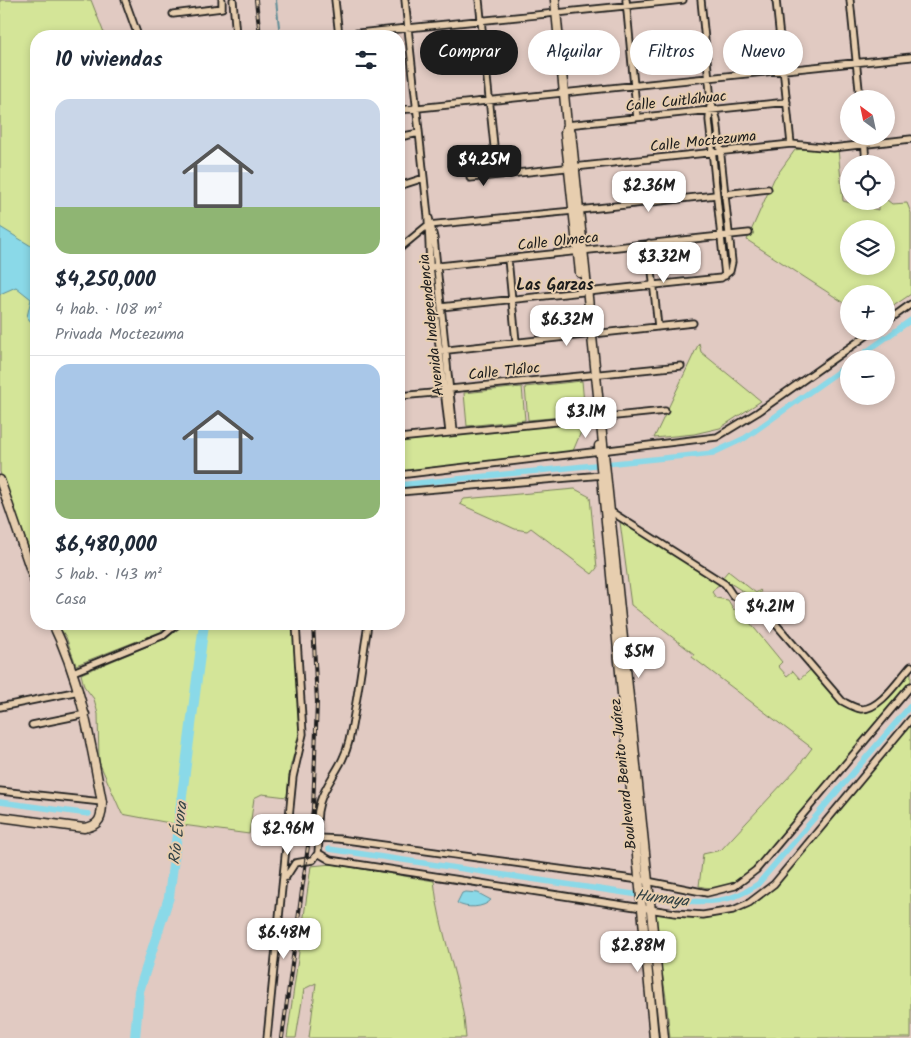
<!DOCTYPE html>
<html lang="es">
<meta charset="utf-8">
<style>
body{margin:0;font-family:Kalam,sans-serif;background:#f6f6f7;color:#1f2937;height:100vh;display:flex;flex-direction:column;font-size:19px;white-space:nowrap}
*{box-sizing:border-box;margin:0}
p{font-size:16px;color:#747a83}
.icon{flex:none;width:28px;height:28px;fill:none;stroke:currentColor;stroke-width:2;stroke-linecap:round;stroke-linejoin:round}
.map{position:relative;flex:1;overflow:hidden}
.side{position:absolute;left:30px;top:30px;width:375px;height:600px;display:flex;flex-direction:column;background:#fff;border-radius:20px;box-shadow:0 2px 8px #0003}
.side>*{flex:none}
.banner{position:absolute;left:420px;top:30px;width:415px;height:45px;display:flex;gap:10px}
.needle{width:32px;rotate:327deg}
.buttons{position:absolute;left:840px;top:90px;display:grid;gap:10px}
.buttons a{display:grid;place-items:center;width:55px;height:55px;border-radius:50%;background:#fff;box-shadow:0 2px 8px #0003;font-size:25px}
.price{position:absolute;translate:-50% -42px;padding:0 11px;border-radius:10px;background:#fff;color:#222;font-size:16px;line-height:32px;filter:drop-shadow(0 1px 2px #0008)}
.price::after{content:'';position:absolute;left:50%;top:30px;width:15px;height:11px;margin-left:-8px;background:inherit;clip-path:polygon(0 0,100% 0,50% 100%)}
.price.active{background:#1c1c1c;color:#fff}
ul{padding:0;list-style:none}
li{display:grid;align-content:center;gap:10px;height:265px;padding:0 25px}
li+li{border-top:1px solid #e0e1e3}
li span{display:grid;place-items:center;height:155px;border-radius:15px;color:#555}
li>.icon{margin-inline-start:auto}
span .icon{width:90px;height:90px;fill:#fffc;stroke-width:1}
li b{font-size:21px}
h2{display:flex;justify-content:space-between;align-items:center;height:60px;padding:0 25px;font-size:21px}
.chip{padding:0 18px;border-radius:22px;background:#fff;box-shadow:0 2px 8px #0003;font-size:18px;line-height:45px}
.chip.active{background:#1c1c1c;color:#fff}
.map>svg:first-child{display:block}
.green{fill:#d4e598;stroke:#78805a;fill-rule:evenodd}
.water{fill:#8ad9e8;stroke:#5e8d96}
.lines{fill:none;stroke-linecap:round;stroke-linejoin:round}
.stream{stroke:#5e8d96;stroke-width:2}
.canal{stroke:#8ad9e8;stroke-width:5.5}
.river{stroke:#8ad9e8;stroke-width:10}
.minor-casing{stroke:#1c1c1c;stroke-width:9}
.tertiary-casing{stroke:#1c1c1c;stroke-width:11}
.minor{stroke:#e7ceaf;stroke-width:5.5}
.tertiary{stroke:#e7ceaf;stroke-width:8}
.rail-casing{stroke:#1c1c1c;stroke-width:4}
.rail{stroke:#e7ceaf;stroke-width:2;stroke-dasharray:5.5;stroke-linecap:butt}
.labels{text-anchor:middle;stroke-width:4;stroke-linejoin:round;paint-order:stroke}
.street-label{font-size:15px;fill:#1c1c1c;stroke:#e7ceaf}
.neighbourhood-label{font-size:16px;font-weight:bold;fill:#1c1c1c;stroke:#e7ceaf}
.water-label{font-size:16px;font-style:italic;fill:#324245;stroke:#e7ceaf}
</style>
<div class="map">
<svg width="911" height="1038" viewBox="0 0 911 1038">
<rect width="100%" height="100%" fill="#e1cac2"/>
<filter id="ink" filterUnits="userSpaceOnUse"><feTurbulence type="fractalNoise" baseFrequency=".02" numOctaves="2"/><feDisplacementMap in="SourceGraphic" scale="10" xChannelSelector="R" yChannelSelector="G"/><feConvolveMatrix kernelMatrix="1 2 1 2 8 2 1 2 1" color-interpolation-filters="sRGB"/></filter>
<g filter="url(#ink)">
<path class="green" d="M0 0H91L105 36H36V568L0 472Z
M813 147 838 149 843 201 878 210V202L887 200 892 204 907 203 911 213V294L886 311V294H849V306L747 240 774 179 795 150ZM849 229H886V266H849Z
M699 343 701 352 761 401 720 428 694 434 654 438Z
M582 381 585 415 528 420 525 387Z
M522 387 525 420 467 426 464 393Z
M586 420 573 451 399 472V440Z
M575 489 590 497 597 568 592 574 531 528 527 531 515 529 460 504 464 499Z
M623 520 723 584 717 586 712 592 716 598 728 600 734 610 737 607 782 662 778 666 787 676 793 671 800 679 815 666C830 684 841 706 866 708L911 667V681L772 848C754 868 730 895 699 886L703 854 721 850 797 768 812 748 692 657 694 654 631 605 620 522Z
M728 571 756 593 760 590 761 591 759 594 766 602 763 604 722 578Z
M57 624H170L160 632 76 665 66 637Z
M185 624H293L299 736 290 768 287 797 262 794 254 798 249 834 175 824 122 814 99 762 98 714 94 699 84 686 81 674 167 638Z
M911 720V1038H670L666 997 652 911 723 914 764 894Z
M332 864 434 881C439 934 463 985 466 1038H309L316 983 304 989 296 1038H287L311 866Z"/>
<path class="water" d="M0 227 36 249V328L27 317 31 299 16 287 0 294Z
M466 892 478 893 491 900C484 908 466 909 457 903L462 893Z"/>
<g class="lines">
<path class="stream" d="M276 0 280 36"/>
<path class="canal" d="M856 359 911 320
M399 485 713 453 745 438 849 364
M0 802 89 814
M329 849 673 900C706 903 730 904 758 884L911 705"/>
<path class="river" d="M135 1038 139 991 169 897 204 624"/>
<defs>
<path id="minor" d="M125 0 138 36
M233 0 236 36
M335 0 339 36
M405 0 428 216 430 267 449 432
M479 0 497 175
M626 0 637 118
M776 0 791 144
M850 0 860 99
M173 14 222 8V0
M339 35 683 0
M710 107 709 120 725 276
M399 110 911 57
M567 125 787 102
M864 136 866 164
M399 137 419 133
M470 178 791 144 833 148 911 139
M399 186 424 178
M725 194 768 189
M579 210 716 195
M429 218 434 238 454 432
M649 243 658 327
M399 249 428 225 573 211
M508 259 516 342
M430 267 749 233
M587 292 721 278 730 271 732 262 717 119 711 101 701 0
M441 307 582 292
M886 322 911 304
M439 351 693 323
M450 389 681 366
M399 396 444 392
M399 438 665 411
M399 475 717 437 758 412 873 331
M399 492 603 475
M610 511 725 584 733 596 756 601 842 701C848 704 854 708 861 709 880 710 899 679 911 666
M73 672 164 635 177 624
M911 686 756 870 735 886 707 893 647 881 339 839 319 838 318 853 330 860 675 913 703 915 733 910 749 903 774 884 911 719
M0 707 79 691
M32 725 86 714
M0 791 102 802
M319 838C309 792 341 777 349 741 357 703 362 663 368 624
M286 877 295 863 313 860 318 853
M267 1038 293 777 303 734 296 624"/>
<path id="tertiary" d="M555 0 567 125 571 132 664 1038
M567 125 565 133 580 273
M599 446 654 1038
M0 480 36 585
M0 817 84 828C100 826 102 817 102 802 90 739 81 682 53 624"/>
</defs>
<use href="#minor" class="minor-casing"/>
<use href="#tertiary" class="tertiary-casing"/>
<use href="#minor" class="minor"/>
<use href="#tertiary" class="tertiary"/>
<defs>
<path id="rail" d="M256 0 260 36
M282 1038 313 809 317 702 313 624"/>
</defs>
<use href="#rail" class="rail-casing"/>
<use href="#rail" class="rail"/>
</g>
</g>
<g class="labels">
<g class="street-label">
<text transform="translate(676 101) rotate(-6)" y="5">Calle Cuitláhuac</text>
<text transform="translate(703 141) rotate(-6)" y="5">Calle Moctezuma</text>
<text transform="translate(558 241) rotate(-6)" y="5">Calle Olmeca</text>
<text transform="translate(431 325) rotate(-96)" y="5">Avenida Independencia</text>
<text transform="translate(504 371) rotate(-6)" y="5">Calle Tláloc</text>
<text transform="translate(623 774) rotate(-96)" y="5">Boulevard Benito Juárez</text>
</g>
<g class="neighbourhood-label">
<text x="555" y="290">Las Garzas</text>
</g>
<g class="water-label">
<text transform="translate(177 833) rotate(-83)" y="6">Río Évora</text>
<text transform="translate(662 897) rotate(7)" y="6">Humaya</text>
</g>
</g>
</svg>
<div class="buttons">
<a><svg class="needle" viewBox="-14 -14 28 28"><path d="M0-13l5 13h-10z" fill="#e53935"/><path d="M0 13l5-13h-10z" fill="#747a83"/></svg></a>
<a><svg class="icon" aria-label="locate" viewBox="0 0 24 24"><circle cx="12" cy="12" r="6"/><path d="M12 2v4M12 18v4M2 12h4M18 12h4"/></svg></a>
<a><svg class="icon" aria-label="layers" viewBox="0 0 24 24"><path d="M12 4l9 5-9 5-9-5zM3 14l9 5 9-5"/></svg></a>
<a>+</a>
<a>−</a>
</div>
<b class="price active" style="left:484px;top:187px">$4.25M</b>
<b class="price" style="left:649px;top:213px">$2.36M</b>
<b class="price" style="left:664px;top:284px">$3.32M</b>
<b class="price" style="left:567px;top:347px">$6.32M</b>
<b class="price" style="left:586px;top:439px">$3.1M</b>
<b class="price" style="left:770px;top:634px">$4.21M</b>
<b class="price" style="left:639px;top:679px">$5M</b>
<b class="price" style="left:288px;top:856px">$2.96M</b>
<b class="price" style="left:284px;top:960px">$6.48M</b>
<b class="price" style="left:638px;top:973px">$2.88M</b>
<div class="banner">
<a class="chip active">Comprar</a>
<a class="chip">Alquilar</a>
<a class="chip">Filtros</a>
<a class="chip">Nuevo</a>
</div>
<section class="side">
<h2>10 viviendas<svg class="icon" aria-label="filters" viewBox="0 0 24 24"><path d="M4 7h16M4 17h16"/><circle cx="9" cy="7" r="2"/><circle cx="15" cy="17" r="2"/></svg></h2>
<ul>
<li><span style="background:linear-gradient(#c9d6e8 70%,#8fb573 0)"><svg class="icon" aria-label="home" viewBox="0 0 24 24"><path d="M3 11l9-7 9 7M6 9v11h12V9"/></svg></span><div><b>$4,250,000</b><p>4 hab. · 108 m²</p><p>Privada Moctezuma</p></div></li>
<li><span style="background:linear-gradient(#a9c7e8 75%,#8fb573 0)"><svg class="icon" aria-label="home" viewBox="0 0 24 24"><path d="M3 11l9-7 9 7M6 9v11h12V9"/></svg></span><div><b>$6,480,000</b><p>5 hab. · 143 m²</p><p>Casa</p></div></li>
</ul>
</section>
</div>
